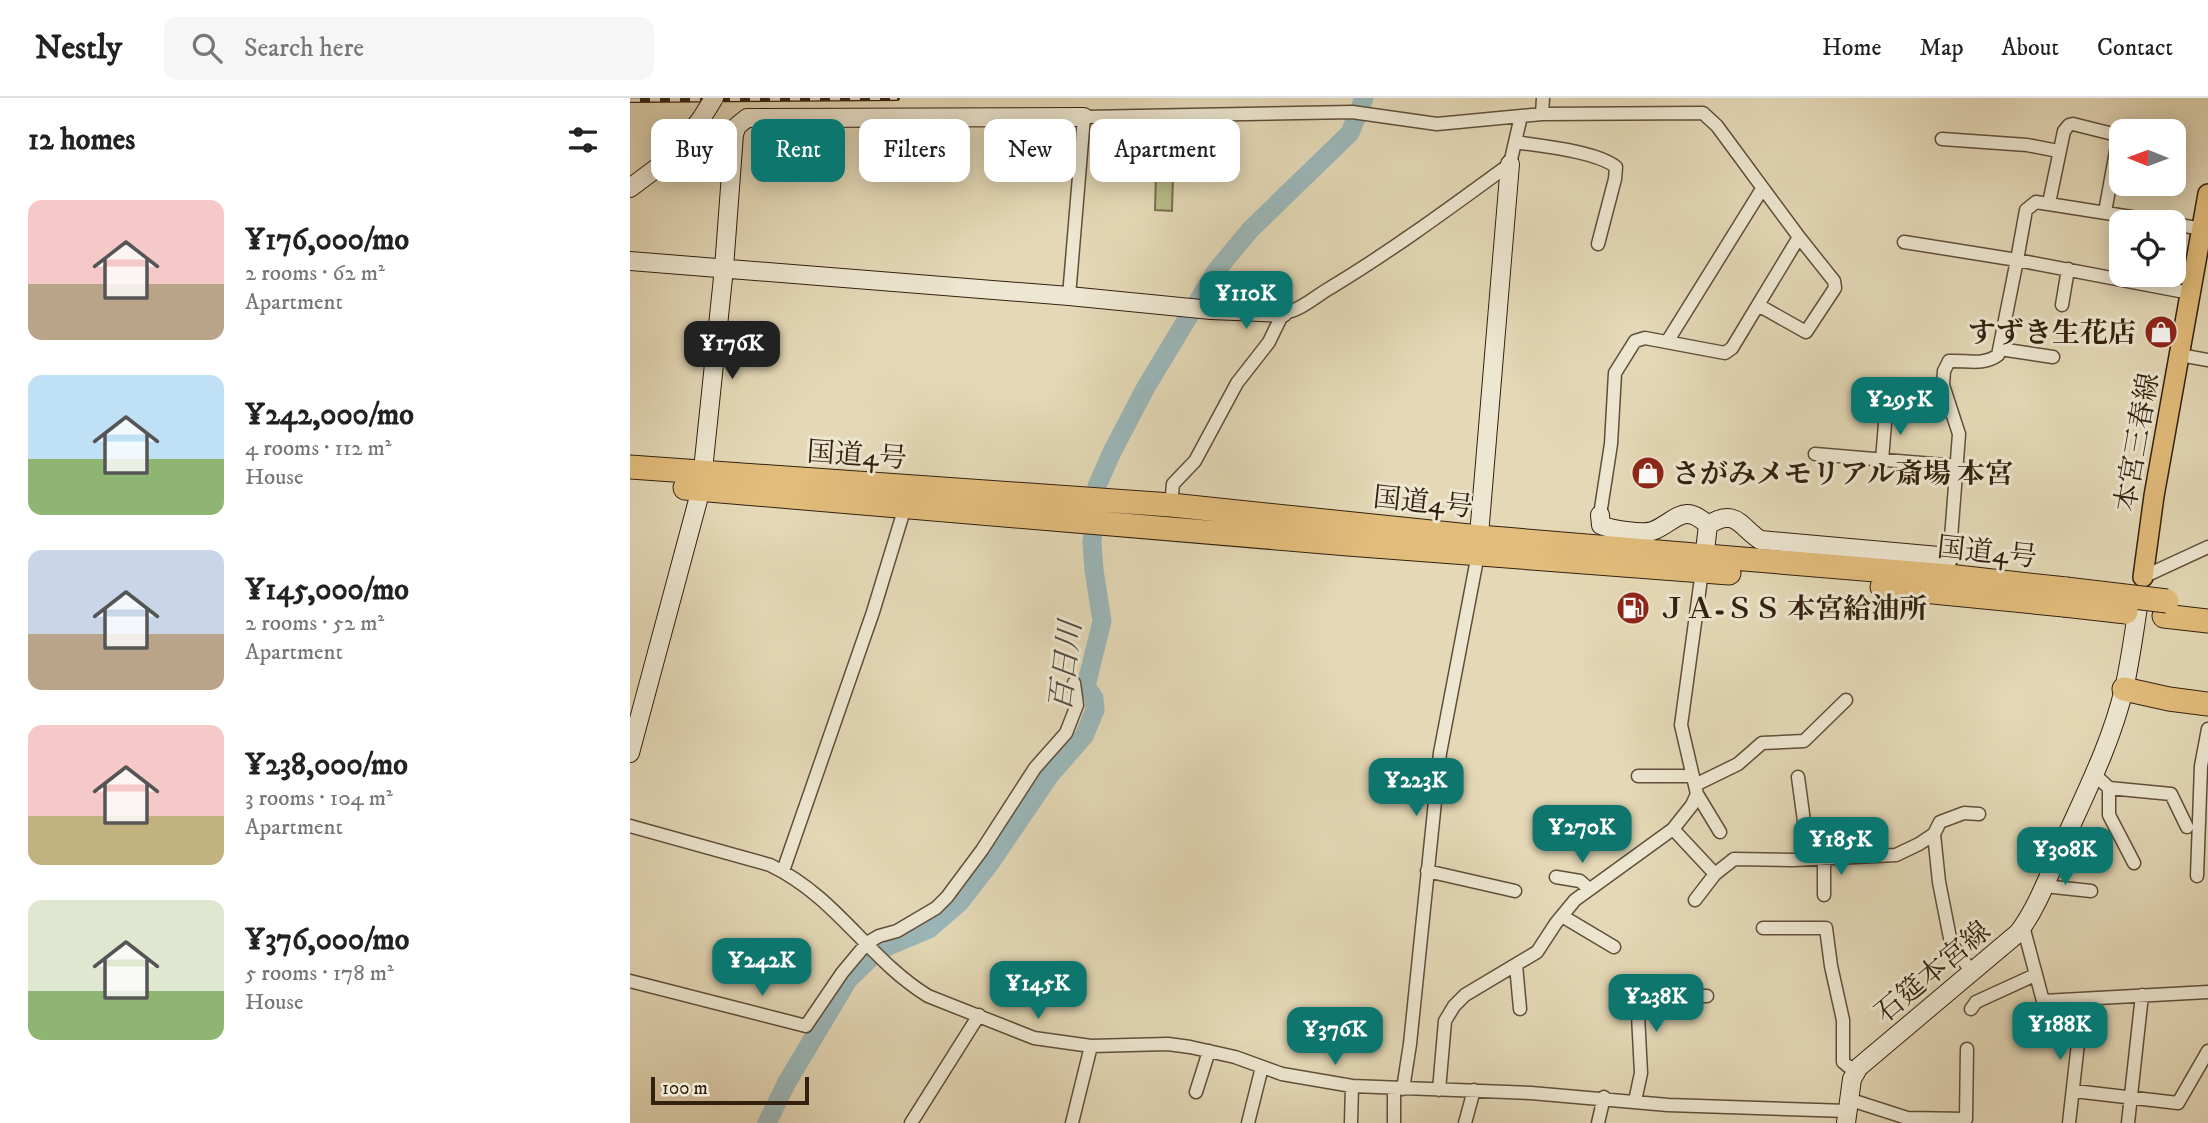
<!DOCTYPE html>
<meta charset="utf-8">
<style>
body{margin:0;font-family:"IM FELL DW Pica","Noto Serif JP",serif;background:#f6f6f6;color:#222;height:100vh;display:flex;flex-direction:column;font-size:26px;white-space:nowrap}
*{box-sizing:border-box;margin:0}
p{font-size:23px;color:#767676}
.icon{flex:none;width:38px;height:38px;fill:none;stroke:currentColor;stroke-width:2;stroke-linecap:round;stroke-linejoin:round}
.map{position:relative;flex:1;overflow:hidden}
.sheet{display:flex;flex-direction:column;background:#fff;width:630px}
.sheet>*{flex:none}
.banner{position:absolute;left:21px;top:21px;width:665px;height:63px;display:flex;gap:14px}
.needle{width:46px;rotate:271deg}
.tools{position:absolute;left:1479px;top:21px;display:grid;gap:14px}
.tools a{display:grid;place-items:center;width:77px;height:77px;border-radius:14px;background:#fff;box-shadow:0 4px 18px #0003;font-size:35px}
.scale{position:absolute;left:21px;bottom:18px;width:158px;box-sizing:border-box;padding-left:7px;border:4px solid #33210f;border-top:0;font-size:19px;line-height:24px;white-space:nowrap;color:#33210f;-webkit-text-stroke:5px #ede6d0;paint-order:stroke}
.price{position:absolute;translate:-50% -60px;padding:0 16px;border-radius:14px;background:#0f766e;color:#fff;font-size:23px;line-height:46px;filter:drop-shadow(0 2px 4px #0008)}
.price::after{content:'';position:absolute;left:50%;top:42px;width:21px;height:16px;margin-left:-10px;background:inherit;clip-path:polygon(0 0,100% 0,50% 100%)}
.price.current{background:#222;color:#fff}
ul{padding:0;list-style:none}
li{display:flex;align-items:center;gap:21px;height:175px;padding:0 28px}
li span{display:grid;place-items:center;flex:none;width:196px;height:140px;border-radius:14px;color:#555}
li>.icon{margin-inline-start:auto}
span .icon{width:84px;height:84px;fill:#fffc;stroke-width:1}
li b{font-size:30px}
h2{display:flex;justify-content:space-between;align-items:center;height:84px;padding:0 28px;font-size:30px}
.chip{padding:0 24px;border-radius:14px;background:#fff;box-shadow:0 4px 18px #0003;font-size:24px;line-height:63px}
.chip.current{background:#0f766e;color:#fff}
header{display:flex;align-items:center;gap:42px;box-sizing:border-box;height:98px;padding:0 35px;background:#fff;border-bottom:2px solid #e0e0e0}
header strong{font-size:33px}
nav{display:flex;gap:38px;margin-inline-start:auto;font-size:24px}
.search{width:490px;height:63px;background:#f6f6f6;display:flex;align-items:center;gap:18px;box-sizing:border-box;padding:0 24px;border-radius:14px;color:#767676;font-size:26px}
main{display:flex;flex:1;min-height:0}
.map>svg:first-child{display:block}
.green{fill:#babd89;stroke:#766f4c;stroke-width:2}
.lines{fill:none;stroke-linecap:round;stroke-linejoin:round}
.river{stroke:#9bb7b9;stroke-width:19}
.street-casing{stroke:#5f4f39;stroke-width:15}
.secondary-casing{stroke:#33210f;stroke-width:20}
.primary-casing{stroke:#33210f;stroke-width:22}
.highway-casing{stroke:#33210f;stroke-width:25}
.street{stroke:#ede6d0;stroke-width:12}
.secondary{stroke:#ede6d0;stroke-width:18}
.primary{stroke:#e2bc7b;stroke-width:19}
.highway{stroke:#e2bc7b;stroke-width:23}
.rail-casing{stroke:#33210f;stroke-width:6}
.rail{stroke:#ede6d0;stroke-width:3.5;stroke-dasharray:10;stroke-linecap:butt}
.secondary-bridge-casing{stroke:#33210f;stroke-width:20;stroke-linecap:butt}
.highway-bridge-casing{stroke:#33210f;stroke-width:25;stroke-linecap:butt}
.secondary-bridge{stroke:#ede6d0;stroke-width:18}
.highway-bridge{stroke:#e2bc7b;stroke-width:23}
.labels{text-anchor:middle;stroke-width:6;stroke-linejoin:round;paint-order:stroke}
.poi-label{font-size:28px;font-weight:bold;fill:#33210f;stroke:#ede6d0;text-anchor:start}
.street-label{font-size:28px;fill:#33210f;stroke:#ede6d0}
.water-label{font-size:30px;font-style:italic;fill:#524e42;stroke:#ede6d0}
</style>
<header>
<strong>Nestly</strong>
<div class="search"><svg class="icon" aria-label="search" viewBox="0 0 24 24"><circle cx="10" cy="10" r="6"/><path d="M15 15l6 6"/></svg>Search here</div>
<nav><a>Home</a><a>Map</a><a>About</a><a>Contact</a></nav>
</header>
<main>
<section class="sheet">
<h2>12 homes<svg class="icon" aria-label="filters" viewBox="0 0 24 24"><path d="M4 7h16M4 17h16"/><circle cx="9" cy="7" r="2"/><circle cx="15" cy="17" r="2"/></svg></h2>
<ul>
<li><span style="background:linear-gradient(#f6c9c9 60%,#b9a48a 0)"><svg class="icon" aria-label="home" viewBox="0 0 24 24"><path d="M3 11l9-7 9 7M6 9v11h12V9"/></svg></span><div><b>¥176,000/mo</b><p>2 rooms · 62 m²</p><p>Apartment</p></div></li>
<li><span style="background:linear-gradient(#bfe0f5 60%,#8fb573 0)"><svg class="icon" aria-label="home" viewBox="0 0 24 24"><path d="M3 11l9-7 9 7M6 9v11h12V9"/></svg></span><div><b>¥242,000/mo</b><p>4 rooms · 112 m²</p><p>House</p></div></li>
<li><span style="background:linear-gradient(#c9d6e8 60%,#b9a48a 0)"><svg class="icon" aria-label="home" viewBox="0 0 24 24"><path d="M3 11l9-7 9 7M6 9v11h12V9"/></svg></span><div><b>¥145,000/mo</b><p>2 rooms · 52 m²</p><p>Apartment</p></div></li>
<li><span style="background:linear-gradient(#f6c9c9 65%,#c2b280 0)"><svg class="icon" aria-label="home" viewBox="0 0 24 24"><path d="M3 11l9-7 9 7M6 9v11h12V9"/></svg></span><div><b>¥238,000/mo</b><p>3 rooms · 104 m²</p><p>Apartment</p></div></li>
<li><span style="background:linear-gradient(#dfe7d0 65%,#8fb573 0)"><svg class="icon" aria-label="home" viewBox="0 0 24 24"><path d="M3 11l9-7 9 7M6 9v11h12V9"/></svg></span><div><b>¥376,000/mo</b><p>5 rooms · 178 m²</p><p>House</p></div></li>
</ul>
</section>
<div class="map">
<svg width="1578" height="1025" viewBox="0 0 1578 1025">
<rect width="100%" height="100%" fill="#e4d8b6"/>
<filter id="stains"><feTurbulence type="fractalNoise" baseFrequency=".00286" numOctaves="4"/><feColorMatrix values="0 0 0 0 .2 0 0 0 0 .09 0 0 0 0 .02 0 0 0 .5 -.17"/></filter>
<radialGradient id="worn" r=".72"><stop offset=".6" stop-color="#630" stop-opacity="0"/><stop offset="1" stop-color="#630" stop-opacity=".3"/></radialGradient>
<path class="green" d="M526 76 543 77 542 113 525 112Z"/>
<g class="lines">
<path class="river" d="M137 1025 157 984 218 882 249 852 299 831 330 804 361 764 420 677 454 638 465 612 464 600 456 588 472 523 464 472 462 445 467 388 482 354 516 289 586 173 620 132 720 35 734 0"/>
<defs>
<path id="street" d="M912 16 1073 15 1087 28 1169 139 1102 250 1095 255 1015 240 1005 243 985 275 981 346 970 417
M1312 41 1397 47 1428 53
M885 44C910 48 966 53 986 69L985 81 968 146
M1419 105 1434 33 1439 27 1443 26 1487 37 1488 42 1475 114
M1544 126 1572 131
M1274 144 1387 162 1396 112 1406 104 1533 124
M439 198 454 19 722 14 807 26 891 18
M1128 207 1176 234 1205 190 1204 183 1169 139
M1432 207 1438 171
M1037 244 1132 91
M1370 251 1423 259
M1550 257 1578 262
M1185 356 1327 368
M1252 362 1256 313
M541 407 543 386 565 363 607 285 639 244 653 215C670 213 686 198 700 190 763 152 821 109 880 66L891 18 912 16 913 0
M1319 466 1329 336 1313 287 1314 273 1319 263C1336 262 1353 268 1368 257L1387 162 1560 195
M1513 479 1578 449
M1465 677 1479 690V717L1504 765
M1008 678H1063
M1168 679 1179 760
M1065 687 1108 666 1132 645 1174 643 1216 602
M1479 690 1541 696 1557 729
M1067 696 1090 734
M0 728 140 767C207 799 238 861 298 898L404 940 461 948 538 946 560 949 605 959 652 976 722 988 901 995 1038 1007 1217 1013
M1043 731 1085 776 1104 761 1163 762 1266 757 1289 746 1304 736 1309 784 1321 845 1341 873
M1304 736 1310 724 1334 715 1349 716
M153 773 243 514 275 409
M797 773 885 793
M1567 778 1571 668 1578 631
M926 779 950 783 959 791
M1414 788 1461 793
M1194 797V761
M1065 802 1085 776
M932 818 984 849
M1393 828 1413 903 1578 894
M1133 830H1196L1201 868 1213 922V964L1225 974
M886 867 890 911
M0 883 176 928 212 875 237 845 249 838 267 833 306 810 317 799 352 752 405 670 436 635 447 607 444 585
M1341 911 1346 904 1405 877
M764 990V1025
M773 991 780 946 810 655 848 456
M809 992 815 923 824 908 835 897 907 854 926 825 945 802 1043 731 1062 707 1067 696 1051 627 1072 473
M1444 993 1548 1005 1578 953
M566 994 579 953
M1218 1001 1277 1020 1336 1021 1337 951
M1005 1003 1011 975 1008 917 1012 907 1024 898H1077
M281 1025 349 917
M442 1025 461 948
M618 1025 632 969
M721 1025 722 988
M835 1025 844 992
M968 1025 974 999
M1439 1025 1453 901
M1498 1025 1512 897"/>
<path id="secondary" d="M0 90 40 60 71 21
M0 163 439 198 581 212 653 215
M970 417 971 427C982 432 1015 437 1025 432 1048 421 1054 405 1078 427L1073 470
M1078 427C1105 410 1109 427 1130 442L1320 459
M848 449 880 66
M0 655 71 391 94 170 104 36 107 28 117 20 454 19
M1216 1025 1222 981 1229 969 1388 835C1407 810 1418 779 1431 750 1454 698 1481 646 1494 591 1501 560 1505 527 1510 496"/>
<path id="primary" d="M1513 479 1524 398 1578 96"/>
<path id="highway" d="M0 369 541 407 849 439 1318 478 1436 491
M55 390 718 446 1099 475
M1252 489 1434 507
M1534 518 1578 523
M1494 591 1539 601 1578 606"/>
</defs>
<use href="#street" class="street-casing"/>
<use href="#secondary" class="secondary-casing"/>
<use href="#primary" class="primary-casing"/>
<use href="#highway" class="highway-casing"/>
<use href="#street" class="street"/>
<use href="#secondary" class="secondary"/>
<use href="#primary" class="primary"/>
<use href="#highway" class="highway"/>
<defs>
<path id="rail" d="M0 2 267 0"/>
</defs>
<use href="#rail" class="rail-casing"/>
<use href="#rail" class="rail"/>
<defs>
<path id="secondary-bridge" d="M71 21 84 0"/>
<path id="highway-bridge" d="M1436 491 1537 503
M1434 507 1496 514"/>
</defs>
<use href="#secondary-bridge" class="secondary-bridge-casing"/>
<use href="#highway-bridge" class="highway-bridge-casing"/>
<use href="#secondary-bridge" class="secondary-bridge"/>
<use href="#highway-bridge" class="highway-bridge"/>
</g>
<defs>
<symbol id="shop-disc" viewBox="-11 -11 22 22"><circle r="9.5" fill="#8f2418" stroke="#ede6d0"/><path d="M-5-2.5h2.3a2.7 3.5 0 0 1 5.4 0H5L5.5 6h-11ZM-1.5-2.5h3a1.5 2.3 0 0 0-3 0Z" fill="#fff"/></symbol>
<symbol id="fuel-disc" viewBox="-11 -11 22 22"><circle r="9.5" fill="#8f2418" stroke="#ede6d0"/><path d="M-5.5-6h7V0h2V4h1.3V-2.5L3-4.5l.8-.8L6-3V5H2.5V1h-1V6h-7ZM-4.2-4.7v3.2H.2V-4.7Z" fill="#fff"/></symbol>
</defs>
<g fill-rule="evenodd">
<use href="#shop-disc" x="1512" y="215" width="38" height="38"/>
<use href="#shop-disc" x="999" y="356" width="38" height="38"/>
<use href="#fuel-disc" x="984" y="491" width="38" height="38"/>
</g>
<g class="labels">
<g class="poi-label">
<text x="1506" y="244" text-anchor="end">すずき生花店</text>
<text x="1042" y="385">さがみメモリアル斎場 本宮</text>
<text x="1028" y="520">ＪＡ-ＳＳ 本宮給油所</text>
</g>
<g class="street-label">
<text transform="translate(1506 344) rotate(-80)" y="10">本宮三春線</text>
<text transform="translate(227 356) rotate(4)" y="10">国道4号</text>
<text transform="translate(793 403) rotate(6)" y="10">国道4号</text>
<text transform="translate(1357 453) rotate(6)" y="10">国道4号</text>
<text transform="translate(1302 873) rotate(-40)" y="10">石筵本宮線</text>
</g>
<g class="water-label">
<text transform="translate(435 568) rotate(-83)" y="10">百日川</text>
</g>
</g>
<rect width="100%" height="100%" filter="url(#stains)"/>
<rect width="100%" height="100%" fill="url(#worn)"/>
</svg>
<div class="tools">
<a><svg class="needle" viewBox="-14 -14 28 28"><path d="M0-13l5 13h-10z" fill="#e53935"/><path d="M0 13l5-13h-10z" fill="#767676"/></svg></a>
<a><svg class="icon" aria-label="locate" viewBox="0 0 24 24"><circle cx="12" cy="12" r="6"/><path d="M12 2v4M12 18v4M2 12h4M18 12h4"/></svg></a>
</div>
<div class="scale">100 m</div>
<b class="price" style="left:616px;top:233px">¥110K</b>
<b class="price current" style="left:102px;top:283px">¥176K</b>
<b class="price" style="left:1270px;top:339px">¥295K</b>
<b class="price" style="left:786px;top:720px">¥223K</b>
<b class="price" style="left:952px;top:767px">¥270K</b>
<b class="price" style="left:1211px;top:779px">¥185K</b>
<b class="price" style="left:1435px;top:789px">¥308K</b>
<b class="price" style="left:132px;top:900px">¥242K</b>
<b class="price" style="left:408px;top:923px">¥145K</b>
<b class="price" style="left:1026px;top:936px">¥238K</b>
<b class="price" style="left:1430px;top:964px">¥188K</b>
<b class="price" style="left:705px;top:969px">¥376K</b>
<div class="banner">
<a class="chip">Buy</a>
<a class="chip current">Rent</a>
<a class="chip">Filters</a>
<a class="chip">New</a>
<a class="chip">Apartment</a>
</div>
</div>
</main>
